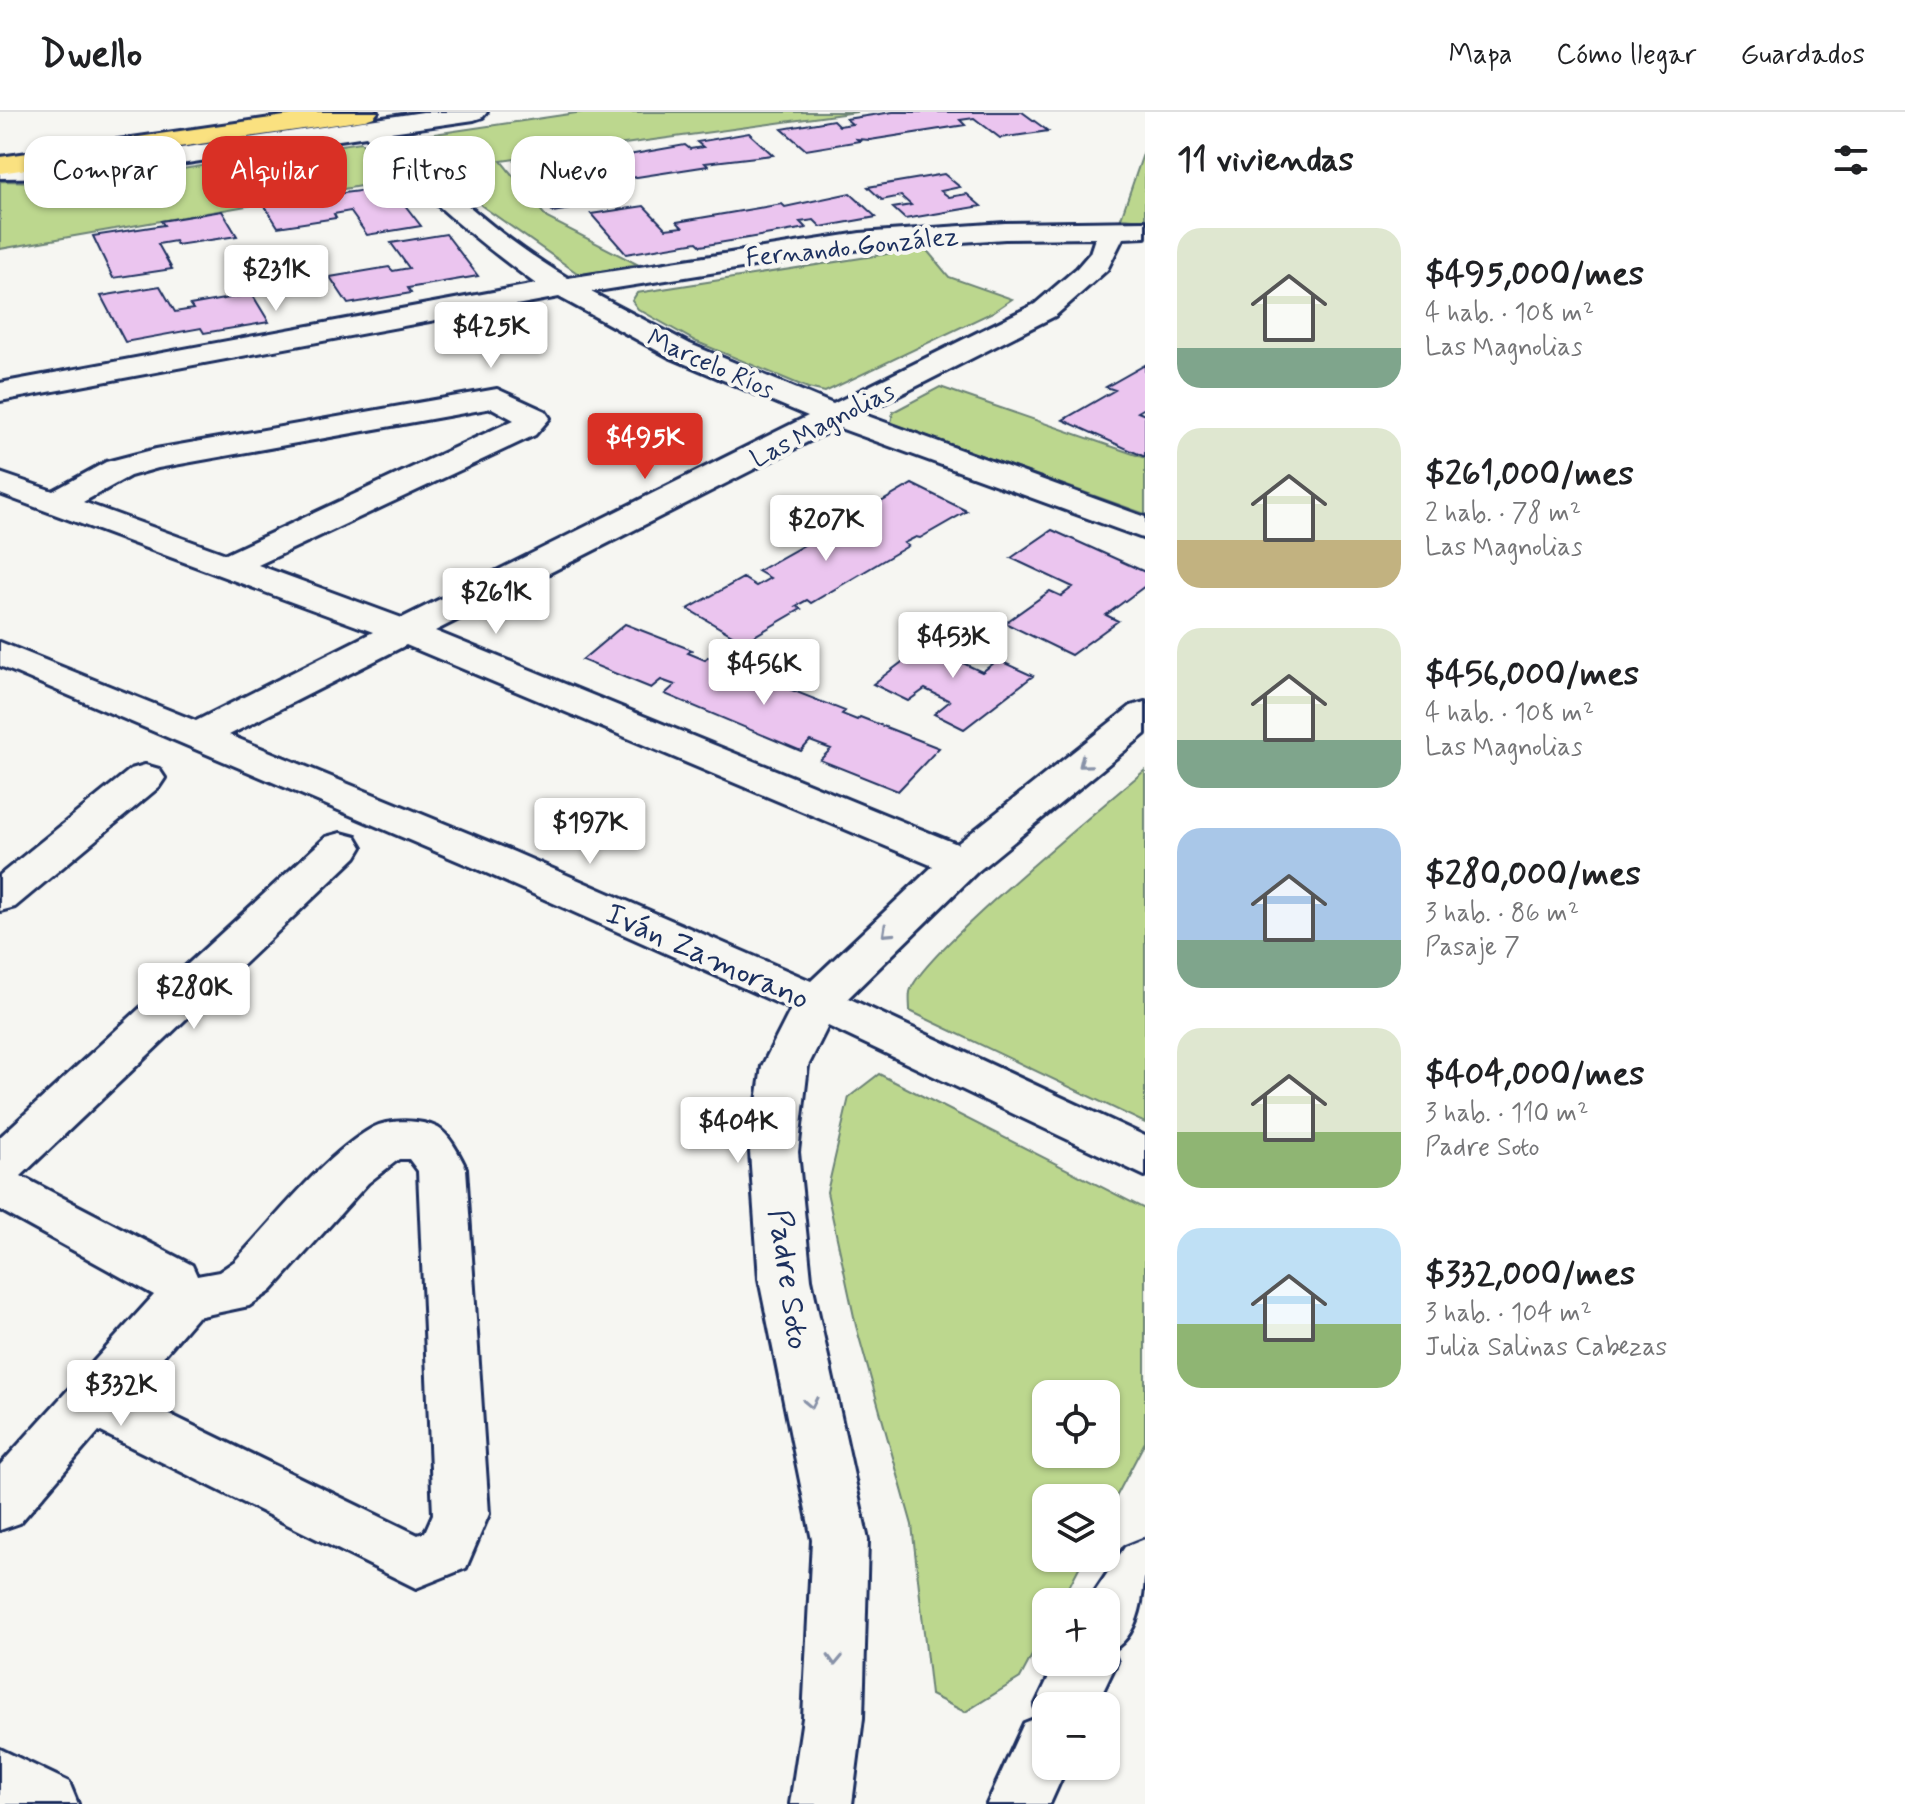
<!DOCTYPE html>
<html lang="es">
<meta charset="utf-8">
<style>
body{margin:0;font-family:Mynerve,sans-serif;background:#f6f6f6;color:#202124;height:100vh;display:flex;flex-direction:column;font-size:30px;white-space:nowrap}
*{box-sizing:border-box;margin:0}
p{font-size:26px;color:#757577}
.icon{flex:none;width:44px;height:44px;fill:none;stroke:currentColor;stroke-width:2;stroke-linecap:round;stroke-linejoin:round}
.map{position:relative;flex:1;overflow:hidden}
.sheet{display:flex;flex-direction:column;background:#fff;width:760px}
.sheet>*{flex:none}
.top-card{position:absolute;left:24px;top:24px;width:760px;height:72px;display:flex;gap:16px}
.controls{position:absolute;left:1032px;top:1268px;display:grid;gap:16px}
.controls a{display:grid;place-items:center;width:88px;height:88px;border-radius:16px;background:#fff;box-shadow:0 2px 6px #0004;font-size:40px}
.price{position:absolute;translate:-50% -68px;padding:0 18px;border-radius:8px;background:#fff;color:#222;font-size:26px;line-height:52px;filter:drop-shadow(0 2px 4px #0008)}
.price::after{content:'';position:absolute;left:50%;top:48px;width:24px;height:18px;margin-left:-12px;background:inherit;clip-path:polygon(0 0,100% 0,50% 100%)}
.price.on{background:#d93025;color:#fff}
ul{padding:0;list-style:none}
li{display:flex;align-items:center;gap:24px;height:200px;padding:0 32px}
li span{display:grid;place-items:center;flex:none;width:224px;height:160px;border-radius:24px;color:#555}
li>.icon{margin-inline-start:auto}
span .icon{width:96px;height:96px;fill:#fffc;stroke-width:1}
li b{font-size:34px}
h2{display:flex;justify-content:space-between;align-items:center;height:96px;padding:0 32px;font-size:34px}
.tag{padding:0 28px;border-radius:24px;background:#fff;box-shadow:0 2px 6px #0004;font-size:28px;line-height:72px}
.tag.on{background:#d93025;color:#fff}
header{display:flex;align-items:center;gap:48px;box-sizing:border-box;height:112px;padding:0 40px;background:#fff;border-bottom:2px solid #e0e0e0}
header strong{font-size:38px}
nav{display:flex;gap:44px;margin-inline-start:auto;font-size:28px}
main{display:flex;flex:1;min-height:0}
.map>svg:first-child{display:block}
.green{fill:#bcd78e;stroke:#6c8376;stroke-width:2;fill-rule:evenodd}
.building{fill:#ebc5ef;stroke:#1b2f5e;stroke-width:2}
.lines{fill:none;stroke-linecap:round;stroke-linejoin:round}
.minor-casing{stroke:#1b2f5e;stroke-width:6}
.major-casing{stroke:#1b2f5e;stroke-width:6}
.minor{fill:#f6f6f2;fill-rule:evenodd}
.major{fill:#fae180;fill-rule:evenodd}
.oneway{stroke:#8892a8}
.labels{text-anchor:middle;stroke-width:8;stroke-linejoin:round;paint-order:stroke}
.far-street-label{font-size:26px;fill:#1b2f5e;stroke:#f6f6f2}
.street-label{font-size:32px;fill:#1b2f5e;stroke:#f6f6f2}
</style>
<header>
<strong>Dwello</strong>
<nav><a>Mapa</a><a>Cómo llegar</a><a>Guardados</a></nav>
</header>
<main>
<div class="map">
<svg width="1145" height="1692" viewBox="0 0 1145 1692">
<rect width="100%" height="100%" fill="#f6f6f2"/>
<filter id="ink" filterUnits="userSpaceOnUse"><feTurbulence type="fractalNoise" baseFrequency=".0125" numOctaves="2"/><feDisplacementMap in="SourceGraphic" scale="16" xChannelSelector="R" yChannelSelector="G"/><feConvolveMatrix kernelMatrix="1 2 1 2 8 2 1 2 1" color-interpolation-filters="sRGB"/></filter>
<g filter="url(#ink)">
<path class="green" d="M583 0H857L501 49 547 106 637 152 580 163 482 94 414 25Z
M361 30 389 69 0 137V69L89 71Z
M1145 36V108L1121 106Z
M925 136 949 165 1012 187 993 200 825 280 808 276 697 230 638 197 632 189 637 181Z
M940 275 1145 346V402L891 311 893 300Z
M1145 658V1011L910 899C910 893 909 886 910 880 918 845 1107 691 1145 658Z
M879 962 1145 1097V1330L1106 1404V1386H1046V1446H1084L1061 1490H1046V1517L1020 1566 965 1600 931 1583 912 1413 856 1214 827 1080 849 985ZM1046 1282H1106V1342H1046Z"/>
<path class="building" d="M893 0H1022L1048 19 1000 26 974 6 960 8 965 13 870 28 857 27 860 29 806 38 782 17 833 8 839 14 852 12 846 7Z
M749 21 773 43 705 51 708 54 605 70 601 66 586 68 606 91 553 100 521 62 685 33 690 37 703 35 697 30Z
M944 62 960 75 941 79 949 85 967 82 981 94 905 107 893 96 911 93 901 84 882 88 868 75Z
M391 75 421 114 367 123 350 99 334 102 336 106 278 115 263 91Z
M850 81 876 105 821 115 814 108 800 110 806 116 701 134 697 130 626 142 591 102 644 94 666 117 682 115 677 110 782 92 785 95Z
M222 99 237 124 177 133 175 129 158 132 172 157 113 166 93 124 164 113 161 109Z
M446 122 478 164 408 176 411 181 348 192 330 165 389 155 393 159 409 156 391 131Z
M160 174 175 200 193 197 190 193 252 182 269 210 204 221 201 216 125 230 101 184Z
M1145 253V296L1138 300 1145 303V345L1063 308 1115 278 1106 275Z
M912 372 967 399 920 426 916 425 904 431 908 434 811 491 807 488 796 494 801 497 744 530 688 497 743 466 756 474 770 466 758 459 854 405 866 411 876 406 864 400Z
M1052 418 1145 460V474L1106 503 1118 509 1071 543 1005 511 1050 479 1061 484 1073 475 1011 446Z
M625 512 692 538 688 541 705 548 708 545 845 599 842 602 857 608 860 605 939 636 898 679 820 648 831 637 810 629 801 639 665 582 675 573 661 568 651 576 582 548Z
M942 520 980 538 963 551 982 560 998 548 1033 564 964 617 934 602 950 589 925 577 908 589 873 572Z"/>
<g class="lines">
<defs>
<path id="minor" d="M423 0H487L483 5 474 8 391 20C445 75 501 127 568 166L860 121 1005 111 1145 109V125L1123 126 1107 158 1055 204 862 302 1145 405V427L837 315 435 519 957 732 1131 594 1145 590V622L977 760 848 886 1145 1024V1064L828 914 808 954 798 1040 811 1167 868 1428 863 1606 852 1692H790L803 1606 812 1428 759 1167 750 1040 762 954 791 897 484 760 0 554V530L196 609 373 520 0 382V361L53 379 106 350 156 337 497 277 545 299 550 306 535 323 258 453 402 506 808 304 669 245 559 185 0 289V271L536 172C474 127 419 80 366 24L121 61 85 65 0 66V50L85 49 121 45ZM1095 126 1090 141 1077 156 1035 192 833 292 690 232 591 180 860 137 1005 127ZM492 296 514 308 226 442 83 390 130 364 158 356ZM406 533 933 754 811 869 514 740 229 623Z
M145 653 159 657 165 666 159 675 15 795 0 799V763L131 657Z
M341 721 356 725 362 735 356 745 21 1064 192 1153 197 1164 219 1160 235 1149C274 1108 323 1044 372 1016 388 1007 421 1007 438 1016 450 1023 460 1044 466 1056L489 1402 466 1456 416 1476 99 1319 20 1411 0 1418V1353L154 1183 0 1098V1025L326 725ZM399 1047H409L418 1059 433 1402 425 1420 418 1423 130 1283 197 1205 249 1194 271 1179 368 1071Z
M1145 1427C1145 1467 1145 1521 1112 1538L1117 1550 1096 1594H1046V1654H1067L1050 1692H987L1024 1611 1039 1605 1035 1594 1056 1550H1106V1490H1088L1125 1435Z
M0 1637 69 1670 78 1692H0Z"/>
<path id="major" d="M312 0H378L374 5 365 8 0 61V45Z"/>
</defs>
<use href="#minor" class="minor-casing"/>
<use href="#major" class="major-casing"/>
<use href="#minor" class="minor"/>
<use href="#major" class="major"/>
</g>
<defs><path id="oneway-chevron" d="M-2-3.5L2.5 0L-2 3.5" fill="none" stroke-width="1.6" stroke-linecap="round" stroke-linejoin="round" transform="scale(2)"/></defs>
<g class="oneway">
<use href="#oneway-chevron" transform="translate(1084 651) rotate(141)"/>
<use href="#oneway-chevron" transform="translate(887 820) rotate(137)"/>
<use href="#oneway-chevron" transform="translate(811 1291) rotate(78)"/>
<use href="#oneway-chevron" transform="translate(835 1548) rotate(92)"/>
</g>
</g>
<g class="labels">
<g class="far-street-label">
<text transform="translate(852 134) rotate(-6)" y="9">Fernando González</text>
<text transform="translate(711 251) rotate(24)" y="9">Marcelo Ríos</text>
<text transform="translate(822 312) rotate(-27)" y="9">Las Magnolias</text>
</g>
<g class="street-label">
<text transform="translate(708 843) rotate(24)" y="11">Iván Zamorano</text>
<text transform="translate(790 1167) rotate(82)" y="11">Padre Soto</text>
</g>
</g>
</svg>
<div class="controls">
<a><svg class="icon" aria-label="locate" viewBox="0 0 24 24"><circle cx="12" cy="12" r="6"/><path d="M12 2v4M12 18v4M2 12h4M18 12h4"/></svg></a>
<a><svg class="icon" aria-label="layers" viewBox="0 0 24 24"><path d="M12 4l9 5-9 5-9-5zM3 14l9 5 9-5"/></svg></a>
<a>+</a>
<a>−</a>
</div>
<b class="price" style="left:276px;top:201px">$231K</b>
<b class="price" style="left:491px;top:258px">$425K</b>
<b class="price on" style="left:645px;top:369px">$495K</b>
<b class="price" style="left:826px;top:451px">$207K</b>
<b class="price" style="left:496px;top:524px">$261K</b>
<b class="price" style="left:953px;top:568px">$453K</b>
<b class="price" style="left:764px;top:595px">$456K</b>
<b class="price" style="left:590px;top:754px">$197K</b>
<b class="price" style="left:194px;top:919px">$280K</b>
<b class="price" style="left:738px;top:1053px">$404K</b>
<b class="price" style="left:121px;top:1316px">$332K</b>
<div class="top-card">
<a class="tag">Comprar</a>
<a class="tag on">Alquilar</a>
<a class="tag">Filtros</a>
<a class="tag">Nuevo</a>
</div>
</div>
<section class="sheet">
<h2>11 viviendas<svg class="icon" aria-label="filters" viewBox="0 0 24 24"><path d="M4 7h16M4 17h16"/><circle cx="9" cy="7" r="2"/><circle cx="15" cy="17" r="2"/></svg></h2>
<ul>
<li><span style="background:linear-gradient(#dfe7d0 75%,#7fa58c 0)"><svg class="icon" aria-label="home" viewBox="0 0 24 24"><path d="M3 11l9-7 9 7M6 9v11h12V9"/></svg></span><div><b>$495,000/mes</b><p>4 hab. · 108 m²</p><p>Las Magnolias</p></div></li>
<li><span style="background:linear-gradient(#dfe7d0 70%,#c2b280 0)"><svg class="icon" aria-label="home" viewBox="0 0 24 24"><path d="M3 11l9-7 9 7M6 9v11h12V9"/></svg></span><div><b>$261,000/mes</b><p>2 hab. · 78 m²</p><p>Las Magnolias</p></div></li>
<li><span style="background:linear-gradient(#dfe7d0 70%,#7fa58c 0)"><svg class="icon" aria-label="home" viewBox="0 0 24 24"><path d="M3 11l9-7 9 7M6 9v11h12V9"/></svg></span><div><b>$456,000/mes</b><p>4 hab. · 108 m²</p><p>Las Magnolias</p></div></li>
<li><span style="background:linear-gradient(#a9c7e8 70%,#7fa58c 0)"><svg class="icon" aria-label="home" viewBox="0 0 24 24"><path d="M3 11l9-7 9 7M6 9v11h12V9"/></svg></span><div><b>$280,000/mes</b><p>3 hab. · 86 m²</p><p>Pasaje 7</p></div></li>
<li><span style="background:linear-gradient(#dfe7d0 65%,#8fb573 0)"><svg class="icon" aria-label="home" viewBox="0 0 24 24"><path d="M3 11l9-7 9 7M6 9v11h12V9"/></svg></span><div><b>$404,000/mes</b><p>3 hab. · 110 m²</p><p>Padre Soto</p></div></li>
<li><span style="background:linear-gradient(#bfe0f5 60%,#8fb573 0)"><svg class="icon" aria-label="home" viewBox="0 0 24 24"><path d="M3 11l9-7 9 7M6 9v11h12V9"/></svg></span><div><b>$332,000/mes</b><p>3 hab. · 104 m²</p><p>Julia Salinas Cabezas</p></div></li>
</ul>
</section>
</main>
